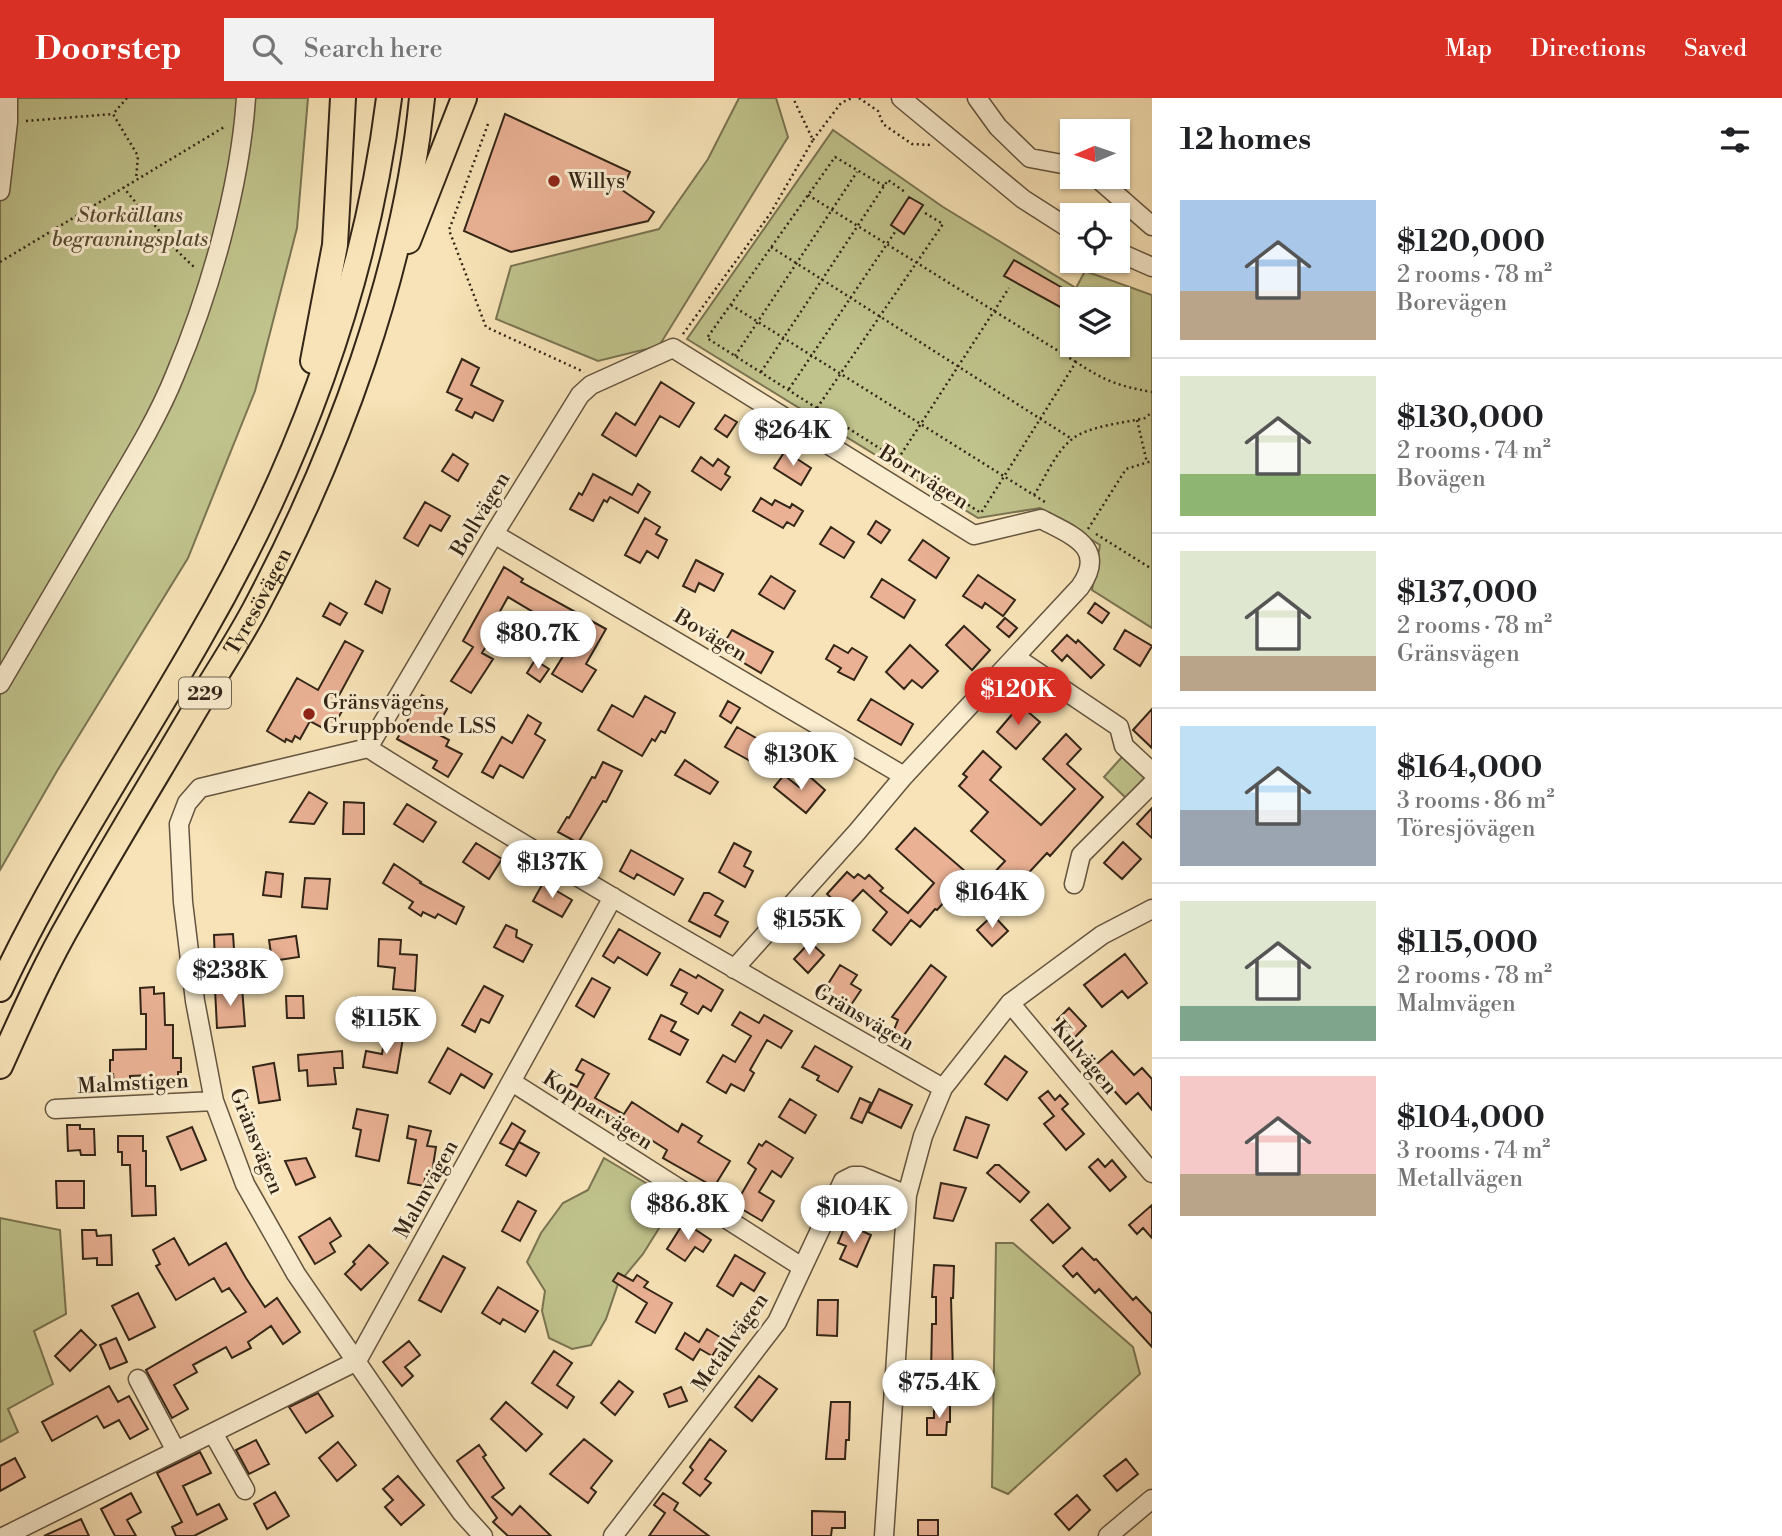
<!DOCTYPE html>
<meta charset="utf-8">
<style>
body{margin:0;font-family:"Libre Bodoni",serif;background:#f2f2f2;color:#202124;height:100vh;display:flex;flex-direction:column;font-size:26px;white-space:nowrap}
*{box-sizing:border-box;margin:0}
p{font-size:23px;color:#757577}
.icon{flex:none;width:38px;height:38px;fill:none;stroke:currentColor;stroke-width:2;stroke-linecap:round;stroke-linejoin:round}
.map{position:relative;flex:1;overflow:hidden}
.panel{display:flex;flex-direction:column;background:#fff;width:630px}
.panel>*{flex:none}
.needle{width:46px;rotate:268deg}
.fabs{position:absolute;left:1060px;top:21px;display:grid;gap:14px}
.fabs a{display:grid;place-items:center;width:70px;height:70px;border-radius:0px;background:#fff;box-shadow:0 2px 5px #0004;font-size:35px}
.price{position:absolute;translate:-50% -60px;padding:0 16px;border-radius:24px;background:#fff;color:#222;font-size:23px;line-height:46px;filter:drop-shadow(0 2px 4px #0008)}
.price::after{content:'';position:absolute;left:50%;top:42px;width:21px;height:16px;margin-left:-10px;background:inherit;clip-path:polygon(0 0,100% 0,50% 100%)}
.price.selected{background:#d93025;color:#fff}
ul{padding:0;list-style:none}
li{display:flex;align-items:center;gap:21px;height:175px;padding:0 28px}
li+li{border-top:2px solid #e0e0e0}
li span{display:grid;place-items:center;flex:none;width:196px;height:140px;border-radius:0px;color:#555}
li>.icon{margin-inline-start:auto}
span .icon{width:84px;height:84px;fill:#fffc;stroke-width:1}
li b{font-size:30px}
h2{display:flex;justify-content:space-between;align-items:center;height:84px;padding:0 28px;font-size:30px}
header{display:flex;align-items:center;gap:42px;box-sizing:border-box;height:98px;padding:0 35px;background:#d93025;color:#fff}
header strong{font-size:33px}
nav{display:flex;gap:38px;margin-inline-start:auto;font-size:24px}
.search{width:490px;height:63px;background:#f2f2f2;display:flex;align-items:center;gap:18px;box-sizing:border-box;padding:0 24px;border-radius:0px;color:#757577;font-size:26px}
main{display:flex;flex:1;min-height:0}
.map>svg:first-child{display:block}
.green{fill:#c0c38c;stroke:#7a7452;stroke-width:2;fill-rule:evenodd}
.building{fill:#eab194;stroke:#332517;stroke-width:2}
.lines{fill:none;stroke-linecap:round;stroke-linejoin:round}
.minor-casing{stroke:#64543f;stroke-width:21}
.highway-casing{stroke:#332517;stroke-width:28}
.path{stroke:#332517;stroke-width:2.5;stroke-dasharray:2 3.5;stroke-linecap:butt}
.minor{stroke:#faedd0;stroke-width:18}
.highway{stroke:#f7e3b7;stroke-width:24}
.poi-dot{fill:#8f2418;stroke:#faedd0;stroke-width:2.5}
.labels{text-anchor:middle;stroke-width:6;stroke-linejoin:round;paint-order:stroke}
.shield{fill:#faedd0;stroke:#6f614e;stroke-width:2}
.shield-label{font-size:19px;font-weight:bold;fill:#332517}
.poi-label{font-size:21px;fill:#332517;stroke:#faedd0;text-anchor:start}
.park-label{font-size:21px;font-style:italic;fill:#564c34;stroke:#faedd0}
.street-label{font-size:21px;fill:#332517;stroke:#faedd0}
</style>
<header>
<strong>Doorstep</strong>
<div class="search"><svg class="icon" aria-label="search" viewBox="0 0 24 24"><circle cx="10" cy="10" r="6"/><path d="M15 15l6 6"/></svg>Search here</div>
<nav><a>Map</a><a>Directions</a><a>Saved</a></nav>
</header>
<main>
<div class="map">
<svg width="1152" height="1438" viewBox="0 0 1152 1438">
<rect width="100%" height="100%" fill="#f7e3b7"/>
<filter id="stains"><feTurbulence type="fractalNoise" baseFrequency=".00286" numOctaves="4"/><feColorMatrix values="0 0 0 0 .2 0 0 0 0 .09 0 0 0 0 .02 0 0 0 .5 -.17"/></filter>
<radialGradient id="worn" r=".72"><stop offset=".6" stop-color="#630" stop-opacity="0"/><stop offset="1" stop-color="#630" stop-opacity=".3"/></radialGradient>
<path class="green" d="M0 0H308L297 130 255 293 188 460 57 673 0 772Z
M739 0H776L788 39 659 248 598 263 496 221 511 168 659 131 708 61Z
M833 32 943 109 1076 190 1085 173 1152 197V530L1092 492 1100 447 1040 410 978 420 687 241ZM1073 201H1118V247H1073Z
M1122 659 1145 680 1126 700 1104 679Z
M604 1060 676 1103 643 1156 618 1186 606 1221 591 1247 572 1251 549 1240 542 1213 545 1193 527 1164 541 1135 563 1105 588 1092Z
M0 1120 60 1132 66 1216 34 1233 53 1286 8 1311 18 1334 0 1344Z
M996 1145H1013L1133 1249 1140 1276 1008 1396 992 1389Z"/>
<path class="building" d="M505 16 630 74 622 92 654 114 648 123 511 154 464 133Z
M909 99 923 107 904 136 891 127Z
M1014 162 1073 196V216L1004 178Z
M462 261 479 270 471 287 503 303 493 323 475 314 472 320 456 312 462 301 447 294Z
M661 284 694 305 679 329 660 318 636 358 602 337 616 315 635 327Z
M725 317 737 324 727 339 715 331Z
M785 353 811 370 801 387 774 370Z
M453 356 468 366 458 383 442 373Z
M701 359 713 368 718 361 729 369 725 376 730 379 721 392 692 373Z
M593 376 632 397 638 386 650 394 638 415 610 399 607 404 604 402 593 423 570 411 579 395 582 397Z
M761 400 772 407 775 402 790 410 792 406 803 413 794 428 787 424 783 430 753 413Z
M425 404 450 418 441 433 430 427 418 448 404 440Z
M645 420 660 429 656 436 667 442 658 460 647 453 640 465 625 457Z
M876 423 890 432 881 445 868 436Z
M831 429 854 444 844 460 820 446Z
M923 442 949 460 936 480 909 462Z
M696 462 723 476 714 493 699 485 695 494 683 488Z
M504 469 523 481 521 484 606 531 586 566 596 572 582 594 552 576 575 539 508 499 493 526 497 529 482 555 493 561 486 572 471 595 451 583 473 549 463 543Z
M978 477 1015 502 1003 518 985 505 982 510 963 498Z
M771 478 795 493 784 511 759 496Z
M882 481 915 502 904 520 871 499Z
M376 483 390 491 382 515 365 506Z
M330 505 347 515 340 527 323 518Z
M1095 505 1109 515 1102 525 1088 515Z
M1005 520 1017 530 1009 539 997 529Z
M964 528 990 552 972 572 946 547Z
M732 532 773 554 761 575 734 559 736 555 723 547Z
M1125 532 1152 548 1140 568 1114 551Z
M1067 537 1076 545 1078 542 1104 567 1091 580 1067 557 1062 563 1052 553Z
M345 543 363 553 336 603 345 608 330 634 310 623 300 641 295 638 292 644 286 641 285 644 267 633 297 580 318 592Z
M834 547 848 555 852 550 867 559 854 582 838 574 841 570 826 561Z
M910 547 938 573 922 590 912 582 904 591 886 574Z
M535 562 549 571 540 584 527 575Z
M422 597 447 611 434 634 449 642 446 648 462 656 448 679 433 670 437 663 397 641Z
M645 598 675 615 665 635 661 633 655 643 652 641 642 658 598 632 612 607 633 619Z
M871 601 913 626 901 647 858 622Z
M728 603 740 610 731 625 720 618Z
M1020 607 1040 624 1016 651 997 634Z
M1152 611V650L1133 632Z
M528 617 541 625 535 636 545 642 523 680 500 667 493 680 482 674 502 639 512 645Z
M737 629 763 644 752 664 725 649Z
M1066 636 1081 651 1067 666 1103 699 1050 758 1047 755 1010 795 992 777 1005 763 971 733 988 714 959 688 967 679 963 676 983 653 1001 669 990 682 1041 727 1075 691 1043 661Z
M685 662 718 684 710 696 675 677Z
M603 664 622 673 606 704 603 703 578 745 558 734 567 719 569 720 592 679 595 680Z
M784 677 799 689 809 678 825 692 806 715 774 689Z
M309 694 327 705 314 726 290 724Z
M344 704 364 705V736H343Z
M407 706 436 724 423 744 394 726Z
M1152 710V740L1137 726Z
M915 730 966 774 943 798 947 801 937 812 935 811 920 829 911 822 891 847 873 832 887 814 863 792 844 812 827 796 847 774 854 780 858 776 865 781 869 777 883 790 880 793 908 815 934 785 896 751Z
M1123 744 1141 761 1122 781 1104 765Z
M476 745 502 761 489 781 463 764Z
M734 745 751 754 744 768 753 773 745 789 719 774Z
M631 752 683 781 674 797 637 776 634 781 620 773Z
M394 766 421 784 420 785 464 809 456 826 438 816 435 820 423 814 421 818 409 810 413 804 383 785Z
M266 774 283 776 281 799 263 797Z
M305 780 330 781 327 811 302 809Z
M543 785 572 802 562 819 533 803Z
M704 795H709L723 803 715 817 728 824 720 839 689 823Z
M993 817 1008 833 992 848 977 832Z
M506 827 517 832 516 839 532 847 523 864 494 849Z
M619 831 660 855 647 877 618 859 614 865 603 858Z
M233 836 235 867H215L214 837Z
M296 838 299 859 272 863 269 842Z
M379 841 401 842 400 856 417 857 415 893 393 891 395 870 378 868Z
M810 844 824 857 808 875 794 861Z
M1125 856 1147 885 1128 900 1122 893 1102 909 1084 887Z
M840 867 857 877 851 886 861 892 849 910 823 894Z
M931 867 946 879 902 940 893 934 898 922 892 919Z
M680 871 696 880 698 877 723 892 711 913 703 908 698 916 681 906 687 895 671 887Z
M592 880 610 890 594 919 576 908Z
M484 888 503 898 489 925 481 921 475 934 462 927Z
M154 889V896L164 895 165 927H173V960H181V974H178V981L154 982V977L130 978V983L114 984 113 976H110V962H113V952L146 951V916H141L140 890Z
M242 889 245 928 217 930 215 891Z
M286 898H303L304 920H287Z
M356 899H371V924L356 923Z
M1069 910 1086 928 1074 940 1057 922Z
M740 914 759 925 764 917 792 933 781 950 767 942 750 972 754 975 744 993 731 986 726 995 707 984 723 957 735 964 751 938 732 927Z
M661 917 676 924 671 933 688 942 680 957 649 941Z
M385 937 403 940 397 975 363 969 366 953 382 956Z
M815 948 852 969 838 994 817 982 819 978 802 969Z
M448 950 492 976 484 990 461 976 450 996 429 984Z
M342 953 343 970H334L336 986 308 988 307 972 299 973 298 957Z
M1112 953 1134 977 1142 970 1152 981V1012L1138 995 1126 1006 1093 969Z
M1005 958 1027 974 1007 1002 985 986Z
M582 961 609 976 595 1000 623 1016 617 1027 570 1000 572 998 566 995 571 986 577 989 584 976 576 972Z
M274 965 280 1002 259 1005 253 969Z
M879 991 912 1007 901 1030 868 1014Z
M1048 993 1055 1002 1060 997 1068 1006 1062 1011 1084 1036 1066 1052 1044 1026 1054 1018 1039 1000Z
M860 1000 871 1005 862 1025 851 1020Z
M790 1001 816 1017 805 1035 779 1019Z
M632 1004 678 1034 682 1026 702 1038 698 1044 730 1063 714 1089 663 1060 667 1052 620 1022Z
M357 1011 388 1017 379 1063 356 1058 361 1032 353 1030Z
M966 1019 989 1027 977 1060 954 1052Z
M512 1025 525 1033 514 1052 500 1045Z
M67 1027H80V1031H94L95 1057H81L80 1052 68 1053Z
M409 1028 431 1033 427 1048 436 1049 431 1081 425 1080 424 1088 408 1085 416 1042 407 1040Z
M192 1029 206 1062 181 1072 167 1039Z
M118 1038H143V1053H146V1088H155L156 1117 132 1118 130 1067H122V1054H118Z
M766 1043 793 1060 781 1079 772 1073 759 1094 774 1103 762 1123 735 1107 756 1071 748 1065 759 1046 762 1048Z
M519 1044 539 1055 526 1078 506 1067Z
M306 1060 315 1079 296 1087 285 1063Z
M1098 1061 1105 1069 1112 1062 1126 1079 1110 1093 1089 1069Z
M995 1067H999L1029 1094 1020 1104 987 1075Z
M56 1083H84V1110H57Z
M941 1085 966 1090 953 1123 934 1120Z
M518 1103 536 1113 520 1143 502 1133Z
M1048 1106 1070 1130 1053 1145 1031 1122Z
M1152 1107V1140L1143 1130 1137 1136 1129 1127Z
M330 1120 341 1138 330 1145 335 1154 315 1166 299 1139Z
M684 1124 711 1142 703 1154 695 1149 685 1163 667 1151Z
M846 1126 871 1137 857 1169 840 1161 846 1148 838 1145Z
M82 1132H96L97 1138 111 1137 112 1167H97V1160L83 1161Z
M174 1140 189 1167 226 1145 246 1180 265 1209 277 1200 300 1234 283 1246 271 1228 248 1244 251 1250 232 1260 226 1249 193 1267 197 1274 174 1287 188 1311 172 1320 146 1272 246 1214 229 1190 222 1194 214 1180 176 1202 156 1168 160 1166 153 1152Z
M369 1147 388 1165 361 1192 345 1176 355 1166 353 1164Z
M1082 1150 1094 1162 1096 1161 1133 1202 1136 1199 1152 1216V1249L1099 1191 1095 1195 1077 1175 1073 1179 1063 1168Z
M735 1157 765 1175 754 1193 741 1185 733 1198 717 1188Z
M443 1158 465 1170 441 1214 419 1202Z
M934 1167 954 1168 953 1200H951L953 1275H931L932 1226H936V1199H932Z
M618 1175 633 1183 637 1177 648 1184 644 1189 672 1205 655 1235 636 1224 647 1205 613 1183Z
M498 1189 538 1213 525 1234 503 1221 500 1226 482 1215Z
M138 1195 155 1229 129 1242 112 1208Z
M818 1202H838L837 1238 817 1237Z
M707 1231 723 1241 712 1258 700 1251 693 1262 676 1251 685 1235 699 1244Z
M81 1232 96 1247 70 1273 55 1258Z
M116 1240 127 1264 110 1271 100 1247Z
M409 1243 420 1257 405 1269 413 1278 402 1288 383 1264Z
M554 1253 572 1265 557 1287 574 1299 567 1310 532 1285Z
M759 1278 777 1291 752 1323 735 1309Z
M619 1283 633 1294 615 1317 601 1305Z
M109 1288 118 1304 129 1298 148 1331 130 1341 119 1322 104 1330 97 1318 52 1343 42 1324Z
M681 1289 687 1303 669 1309 664 1296Z
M318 1295 333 1318 306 1335 289 1309Z
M506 1304 542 1336 526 1353 491 1321Z
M831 1304H850L849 1342H846L845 1361H826Z
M934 1305H950V1324H947L946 1337H927V1320H934Z
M584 1341 612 1363 591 1390 596 1394 588 1405 550 1376Z
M710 1341 726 1353 705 1381 711 1385 700 1398 683 1385 693 1372 690 1369Z
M256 1342 269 1366 249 1376 236 1352Z
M338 1344 356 1367 337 1383 319 1360Z
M479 1347 486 1357 483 1359 504 1390 492 1399 512 1417 520 1408 551 1438H508L493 1424 497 1420 457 1363Z
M200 1354 211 1375 183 1388 197 1417 219 1406 227 1421 194 1438H176L172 1429 182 1424 157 1375Z
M15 1360 25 1379 0 1393V1368Z
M1126 1361 1138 1376 1117 1393 1104 1378Z
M398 1378 424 1407 401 1427 385 1409 393 1402 383 1391Z
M275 1394 289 1418 267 1431 254 1406Z
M131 1395 141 1414 127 1422 136 1438H115L101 1411Z
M663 1395 678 1405 674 1412 709 1438H649L665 1415 654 1407Z
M1077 1397 1090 1412 1069 1432 1055 1416Z
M812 1413 845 1414V1430H832L831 1438H812Z
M81 1421 89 1438H44Z
M918 1422H938V1438H918Z"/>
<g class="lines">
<defs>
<path id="minor" d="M901 0 1023 101 1073 133
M977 0 998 29 1030 60 1073 68
M1096 79 1152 128
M0 93 8 24V0
M1118 154 1152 169
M494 436 904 678
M1015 559 1119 629 1124 648 1152 674
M0 586C34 528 68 470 102 412 128 368 156 324 175 277 210 194 240 89 246 0
M368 650 494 436 580 297 591 287 673 250 974 437 1041 421C1071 437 1108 449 1080 489L904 678 857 734 734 871
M1074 786 1081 757 1152 686
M1010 905 1152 1075
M512 984 802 1169
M55 1011 214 1003
M138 1281 176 1353
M213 1335 245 1392
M5 1438 357 1263 613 799
M483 1438 462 1415 426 1365 296 1176 245 1086 214 1003 195 903 183 804 179 726 187 705 200 690 368 650C556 769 750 880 943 990
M613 1438 777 1224 843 1083 853 1078H861L907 1097
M884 1438 907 1097 923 1038 943 990 1010 905 1102 837 1152 811
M1108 1438 1152 1401"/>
<g id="highway">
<path d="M408 143 464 0"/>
<path d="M313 263 335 147 343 0"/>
<path d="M0 891C57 769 133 657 199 541 296 374 365 192 389 0"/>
<path id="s1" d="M0 968C23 917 45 867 73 819 116 743 162 668 206 593 223 566 240 539 255 511 337 357 405 174 422 0"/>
</g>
</defs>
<use href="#minor" class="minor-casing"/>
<use href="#highway" class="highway-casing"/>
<path class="path" d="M127 0 113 16 138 58 136 81
M859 0 878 13 883 26 912 46 931 47
M26 23 113 16
M488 26 449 132 486 229 584 274
M813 42 841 5 852 0
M884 88 835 59 707 240 981 415 1076 264C1105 283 1118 288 1152 294
M123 89 171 147 195 170
M808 97 1076 264
M771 149 1072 341
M0 164 226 28
M731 207 1045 404
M683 236 770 116 813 42 793 0
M735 258 857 74
M761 274 888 82 905 94
M789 291 895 134
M817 310 943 126 925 115
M1137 322 1147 365
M898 361 1009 190
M1034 397C1045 380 1055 355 1071 342 1087 328 1124 325 1145 320L1152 314
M1088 431 1126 371 1152 363
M1096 436 1152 471"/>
<use href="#minor" class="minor"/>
<use href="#highway" class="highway"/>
</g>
<g class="poi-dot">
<circle cx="554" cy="83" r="7"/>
<circle cx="309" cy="616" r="7"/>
</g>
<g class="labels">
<rect class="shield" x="179" y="579.5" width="52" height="31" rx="5"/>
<g class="shield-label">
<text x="205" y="602">229</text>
</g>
<g class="poi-label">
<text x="568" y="90">Willys</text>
<text x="323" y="611">Gränsvägens<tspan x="323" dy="24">Gruppboende LSS</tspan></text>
</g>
<g class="park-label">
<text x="130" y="124">Storkällans<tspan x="130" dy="24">begravningsplats</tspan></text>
</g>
<g class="street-label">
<text transform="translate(924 379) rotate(32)" y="7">Borrvägen</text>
<text transform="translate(480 416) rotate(-59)" y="7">Bollvägen</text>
<text dy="7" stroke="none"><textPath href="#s1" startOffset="532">Tyresövägen</textPath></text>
<text transform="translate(711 537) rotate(31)" y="7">Bovägen</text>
<text transform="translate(864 919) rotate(30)" y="7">Gränsvägen</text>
<text transform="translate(1085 959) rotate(50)" y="7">Kulvägen</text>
<text transform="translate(133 985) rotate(-3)" y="7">Malmstigen</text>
<text transform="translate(598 1012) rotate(33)" y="7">Kopparvägen</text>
<text transform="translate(257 1043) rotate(68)" y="7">Gränsvägen</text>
<text transform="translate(426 1091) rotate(-61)" y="7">Malmvägen</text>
<text transform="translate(730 1244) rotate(-55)" y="7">Metallvägen</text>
</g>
</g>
<rect width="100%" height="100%" filter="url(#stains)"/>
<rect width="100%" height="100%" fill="url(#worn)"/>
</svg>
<div class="fabs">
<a><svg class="needle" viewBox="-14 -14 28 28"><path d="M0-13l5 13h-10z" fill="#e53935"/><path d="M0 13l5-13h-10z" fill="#757577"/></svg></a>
<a><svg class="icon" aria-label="locate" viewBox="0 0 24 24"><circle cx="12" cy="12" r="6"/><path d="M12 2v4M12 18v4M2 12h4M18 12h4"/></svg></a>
<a><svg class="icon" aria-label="layers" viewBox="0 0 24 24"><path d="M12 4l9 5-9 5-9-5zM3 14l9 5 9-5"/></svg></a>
</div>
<b class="price" style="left:793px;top:370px">$264K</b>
<b class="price" style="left:538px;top:573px">$80.7K</b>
<b class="price selected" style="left:1018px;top:629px">$120K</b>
<b class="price" style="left:801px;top:694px">$130K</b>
<b class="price" style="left:552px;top:802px">$137K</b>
<b class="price" style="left:992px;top:832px">$164K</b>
<b class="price" style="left:809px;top:859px">$155K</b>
<b class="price" style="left:230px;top:910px">$238K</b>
<b class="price" style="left:386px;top:958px">$115K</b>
<b class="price" style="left:688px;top:1144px">$86.8K</b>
<b class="price" style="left:854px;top:1147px">$104K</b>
<b class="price" style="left:939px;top:1322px">$75.4K</b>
</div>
<section class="panel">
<h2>12 homes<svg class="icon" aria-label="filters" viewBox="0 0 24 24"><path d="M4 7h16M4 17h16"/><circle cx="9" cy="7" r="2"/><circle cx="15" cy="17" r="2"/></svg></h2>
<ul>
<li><span style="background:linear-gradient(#a9c7e8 65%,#b9a48a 0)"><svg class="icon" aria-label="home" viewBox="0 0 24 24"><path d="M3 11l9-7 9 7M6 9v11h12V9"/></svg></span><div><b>$120,000</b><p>2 rooms · 78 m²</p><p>Borevägen</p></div></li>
<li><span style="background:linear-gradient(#dfe7d0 70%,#8fb573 0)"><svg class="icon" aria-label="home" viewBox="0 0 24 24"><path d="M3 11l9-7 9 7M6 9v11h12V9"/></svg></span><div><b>$130,000</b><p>2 rooms · 74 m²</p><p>Bovägen</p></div></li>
<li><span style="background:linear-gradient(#dfe7d0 75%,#b9a48a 0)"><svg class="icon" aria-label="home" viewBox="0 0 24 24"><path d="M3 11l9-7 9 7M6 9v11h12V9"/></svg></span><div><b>$137,000</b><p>2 rooms · 78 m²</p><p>Gränsvägen</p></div></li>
<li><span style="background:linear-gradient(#bfe0f5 60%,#9aa5b1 0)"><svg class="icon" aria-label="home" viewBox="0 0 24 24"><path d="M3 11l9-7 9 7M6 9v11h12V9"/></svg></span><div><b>$164,000</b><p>3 rooms · 86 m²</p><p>Töresjövägen</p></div></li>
<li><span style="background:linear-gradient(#dfe7d0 75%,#7fa58c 0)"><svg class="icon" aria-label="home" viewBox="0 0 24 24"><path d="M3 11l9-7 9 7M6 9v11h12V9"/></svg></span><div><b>$115,000</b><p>2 rooms · 78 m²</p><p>Malmvägen</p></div></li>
<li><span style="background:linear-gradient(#f6c9c9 70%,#b9a48a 0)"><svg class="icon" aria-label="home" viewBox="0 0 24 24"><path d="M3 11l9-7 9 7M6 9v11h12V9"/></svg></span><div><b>$104,000</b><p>3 rooms · 74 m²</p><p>Metallvägen</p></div></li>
</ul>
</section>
</main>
